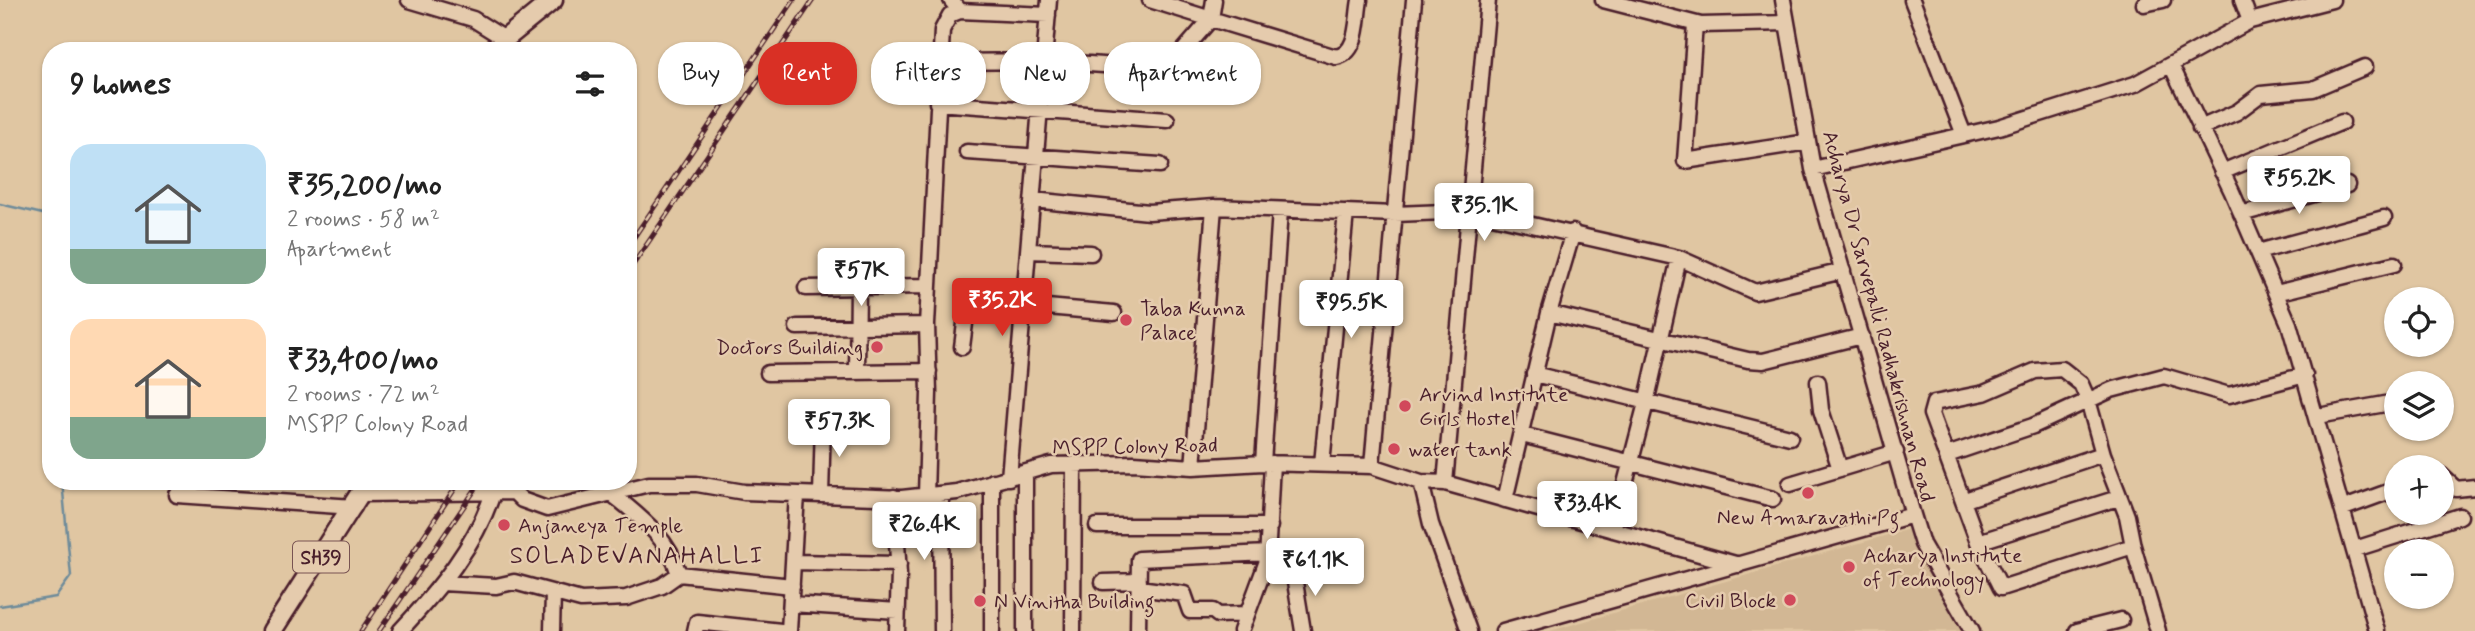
<!DOCTYPE html>
<meta charset="utf-8">
<style>
body{margin:0;font-family:Mynerve,sans-serif;background:#f6f6f6;color:#222;height:100vh;display:flex;flex-direction:column;font-size:26px;white-space:nowrap}
*{box-sizing:border-box;margin:0}
p{font-size:23px;color:#767676}
.icon{flex:none;width:38px;height:38px;fill:none;stroke:currentColor;stroke-width:2;stroke-linecap:round;stroke-linejoin:round}
.map{position:relative;flex:1;overflow:hidden}
.details{position:absolute;left:42px;top:42px;width:595px;height:448px;display:flex;flex-direction:column;background:#fff;border-radius:28px;box-shadow:0 2px 5px #0004}
.details>*{flex:none}
.banner{position:absolute;left:658px;top:42px;width:665px;height:63px;display:flex;gap:14px}
.fabs{position:absolute;left:2384px;top:287px;display:grid;gap:14px}
.fabs a{display:grid;place-items:center;width:70px;height:70px;border-radius:50%;background:#fff;box-shadow:0 2px 5px #0004;font-size:35px}
.price{position:absolute;translate:-50% -60px;padding:0 16px;border-radius:7px;background:#fff;color:#222;font-size:23px;line-height:46px;filter:drop-shadow(0 2px 4px #0008)}
.price::after{content:'';position:absolute;left:50%;top:42px;width:21px;height:16px;margin-left:-10px;background:inherit;clip-path:polygon(0 0,100% 0,50% 100%)}
.price.selected{background:#d93025;color:#fff}
ul{padding:0;list-style:none}
li{display:flex;align-items:center;gap:21px;height:175px;padding:0 28px}
li span{display:grid;place-items:center;flex:none;width:196px;height:140px;border-radius:21px;color:#555}
li>.icon{margin-inline-start:auto}
span .icon{width:84px;height:84px;fill:#fffc;stroke-width:1}
li b{font-size:30px}
h2{display:flex;justify-content:space-between;align-items:center;height:84px;padding:0 28px;font-size:30px}
.chip{padding:0 24px;border-radius:28px;background:#fff;box-shadow:0 2px 5px #0004;font-size:24px;line-height:63px}
.chip.selected{background:#d93025;color:#fff}
.map>svg:first-child{display:block}
.built{fill:#d2b794}
.lines{fill:none;stroke-linecap:round;stroke-linejoin:round}
.stream{stroke:#6e8b9a;stroke-width:2.5}
.minor-casing{stroke:#4a1f2b;stroke-width:19}
.major-casing{stroke:#4a1f2b;stroke-width:23}
.minor{stroke:#e5cbad;stroke-width:14}
.major{stroke:#e5cbad;stroke-width:18}
.rail-casing{stroke:#4a1f2b;stroke-width:5}
.rail{stroke:#e5cbad;stroke-width:2.5;stroke-dasharray:8;stroke-linecap:butt}
.poi-dot{fill:#d1495b;stroke:#e5cbad;stroke-width:2.5}
.labels{text-anchor:middle;stroke-width:5;stroke-linejoin:round;paint-order:stroke}
.shield{fill:#e5cbad;stroke:#785352;stroke-width:2}
.shield-label{font-size:19px;font-weight:bold;fill:#4a1f2b}
.poi-label{font-size:21px;fill:#4a1f2b;stroke:#e5cbad;text-anchor:start}
.street-label{font-size:21px;fill:#4a1f2b;stroke:#e5cbad}
.quarter-label{font-size:24px;letter-spacing:2px;fill:#4a1f2b;stroke:#e5cbad}
</style>
<div class="map">
<svg width="2475" height="631" viewBox="0 0 2475 631">
<rect width="100%" height="100%" fill="#e0c6a2"/>
<filter id="ink" filterUnits="userSpaceOnUse"><feTurbulence type="fractalNoise" baseFrequency=".0143" numOctaves="2"/><feDisplacementMap in="SourceGraphic" scale="14" xChannelSelector="R" yChannelSelector="G"/><feConvolveMatrix kernelMatrix="1 2 1 2 8 2 1 2 1" color-interpolation-filters="sRGB"/></filter>
<g filter="url(#ink)">
<path class="built" d="M1909 529 1916 552 1963 631H1550Z"/>
<g class="lines">
<path class="stream" d="M0 204 51 216
M0 606 56 597 71 576 62 481"/>
<defs>
<path id="minor" d="M409 0 473 19 505 39
M951 0 960 11
M1150 0 1211 19 1214 0
M1603 0 1701 25 1787 23
M1783 0 1813 169 1913 515 1922 544 1972 631
M1912 0 1964 135
M2242 0 2250 21
M2144 4 2163 0
M1695 24 1685 161 1808 142
M939 62 1046 61 1175 70 1184 50 1211 19 1336 57C1359 53 1356 20 1360 0
M2171 65 2232 192 2289 324 2377 631
M937 103 1167 120
M2200 128 2237 112 2261 94 2313 89 2365 67
M967 152 1160 165
M2261 156 2278 204
M1813 169 1999 127 2135 84 2250 21 2332 0
M2222 172 2342 122
M1033 200 1149 212 1214 207 1395 214 1470 211 1679 258 1755 292 1843 271
M2241 214 2347 185
M1028 251 1091 253
M2258 252 2384 218
M806 288 928 286
M2276 293 2394 264
M1549 313 1748 360 1763 361 1862 336
M797 327 927 325
M962 347 968 300 1114 313
M857 371 858 287
M768 373 929 371
M1534 374 1790 437
M1818 382 1821 410 1840 469
M2318 416 2396 402
M1522 435 1773 499
M1947 455 2033 426 2111 390 2164 376 2229 395 2305 375
M1263 463 1280 210
M1322 464 1346 212
M1372 466 1414 0
M1193 467 1214 207
M1025 473V631
M2441 475 2456 489 2475 487
M1009 478 1049 0
M992 481V631
M1421 482 1431 524 1469 631
M1445 483 1488 0
M1790 484 1896 452
M362 494 514 492 522 500 547 509 649 484H697L744 492 902 498 957 492 1051 465 1134 463 1193 467 1263 463 1372 466 1421 482 1445 483 1739 565
M612 494C641 518 668 537 679 574
M941 494 942 631
M177 495 354 507
M821 495 823 422
M926 495 929 393 927 325 942 30 950 15 960 11 1048 15
M894 497 899 574 897 631
M2118 498 1978 542 2001 588 2133 546 2158 631
M1505 500 1549 313 1573 232
M1965 500 2103 454
M2344 508 2396 489
M1097 526H1270
M1613 530 1646 403 1679 258
M1978 542 1931 414 1934 403 1984 393 2035 371 2062 369 2081 384 2088 400 2103 454 2127 516 2133 546
M2355 549 2460 516
M793 562 899 564
M1293 570 1303 631
M1103 582 1139 581
M442 583 496 586 514 582 581 600 626 598 662 586 679 574 792 586
M1139 588 1184 594 1190 611H1213L1218 615 1247 614
M791 604 898 611
M400 631C439 589 476 546 494 490
M552 631 553 593
M695 631 697 622 781 631
M789 631 797 494
M1073 631 1074 464
M1138 631 1139 559 1268 553
M1241 631 1267 561 1272 463
M1503 631 1913 515
M2077 631 2121 620"/>
<path id="major" d="M496 51 505 39 553 0
M272 631 368 481"/>
</defs>
<use href="#minor" class="minor-casing"/>
<use href="#major" class="major-casing"/>
<use href="#minor" class="minor"/>
<use href="#major" class="major"/>
<defs>
<path id="rail" d="M628 246 794 0
M628 272 813 0
M361 631 460 481
M379 631 481 481"/>
</defs>
<use href="#rail" class="rail-casing"/>
<use href="#rail" class="rail"/>
</g>
</g>
<g class="poi-dot">
<circle cx="1126" cy="320" r="7"/>
<circle cx="877" cy="347" r="7"/>
<circle cx="1405" cy="406" r="7"/>
<circle cx="1394" cy="449" r="7"/>
<circle cx="1808" cy="493" r="7"/>
<circle cx="504" cy="525" r="7"/>
<circle cx="1849" cy="567" r="7"/>
<circle cx="1790" cy="600" r="7"/>
<circle cx="980" cy="601" r="7"/>
</g>
<g class="labels">
<rect class="shield" x="293" y="541.5" width="56" height="31" rx="5"/>
<g class="shield-label">
<text x="321" y="564">SH39</text>
</g>
<g class="poi-label">
<text x="1140" y="315">Taba Kunna<tspan x="1140" dy="24">Palace</tspan></text>
<text x="863" y="354" text-anchor="end">Doctors Building</text>
<text x="1419" y="401">Arvind Institute<tspan x="1419" dy="24">Girls Hostel</tspan></text>
<text x="1408" y="456">water tank</text>
<text x="1808" y="524" text-anchor="middle">New Amaravathi Pg</text>
<text x="518" y="532">Anjaneya Temple</text>
<text x="1863" y="562">Acharya Institute<tspan x="1863" dy="24">of Technology</tspan></text>
<text x="1776" y="607" text-anchor="end">Civil Block</text>
<text x="994" y="608">N Vinitha Building</text>
</g>
<g class="street-label">
<text transform="translate(1879 316) rotate(75)" y="7">Acharya Dr Sarvepalli Radhakrishnan Road</text>
<text transform="translate(1135 446) rotate(-1)" y="7">MSPP Colony Road</text>
</g>
<g class="quarter-label">
<text x="637" y="563">SOLADEVANAHALLI</text>
</g>
</g>
</svg>
<div class="fabs">
<a><svg class="icon" aria-label="locate" viewBox="0 0 24 24"><circle cx="12" cy="12" r="6"/><path d="M12 2v4M12 18v4M2 12h4M18 12h4"/></svg></a>
<a><svg class="icon" aria-label="layers" viewBox="0 0 24 24"><path d="M12 4l9 5-9 5-9-5zM3 14l9 5 9-5"/></svg></a>
<a>+</a>
<a>−</a>
</div>
<b class="price" style="left:2299px;top:216px">₹55.2K</b>
<b class="price" style="left:1484px;top:243px">₹35.1K</b>
<b class="price" style="left:861px;top:308px">₹57K</b>
<b class="price selected" style="left:1002px;top:338px">₹35.2K</b>
<b class="price" style="left:1351px;top:340px">₹95.5K</b>
<b class="price" style="left:839px;top:459px">₹57.3K</b>
<b class="price" style="left:1587px;top:541px">₹33.4K</b>
<b class="price" style="left:924px;top:562px">₹26.4K</b>
<b class="price" style="left:1315px;top:598px">₹61.1K</b>
<div class="banner">
<a class="chip">Buy</a>
<a class="chip selected">Rent</a>
<a class="chip">Filters</a>
<a class="chip">New</a>
<a class="chip">Apartment</a>
</div>
<section class="details">
<h2>9 homes<svg class="icon" aria-label="filters" viewBox="0 0 24 24"><path d="M4 7h16M4 17h16"/><circle cx="9" cy="7" r="2"/><circle cx="15" cy="17" r="2"/></svg></h2>
<ul>
<li><span style="background:linear-gradient(#bfe0f5 75%,#7fa58c 0)"><svg class="icon" aria-label="home" viewBox="0 0 24 24"><path d="M3 11l9-7 9 7M6 9v11h12V9"/></svg></span><div><b>₹35,200/mo</b><p>2 rooms · 58 m²</p><p>Apartment</p></div></li>
<li><span style="background:linear-gradient(#ffd9b3 70%,#7fa58c 0)"><svg class="icon" aria-label="home" viewBox="0 0 24 24"><path d="M3 11l9-7 9 7M6 9v11h12V9"/></svg></span><div><b>₹33,400/mo</b><p>2 rooms · 72 m²</p><p>MSPP Colony Road</p></div></li>
</ul>
</section>
</div>
